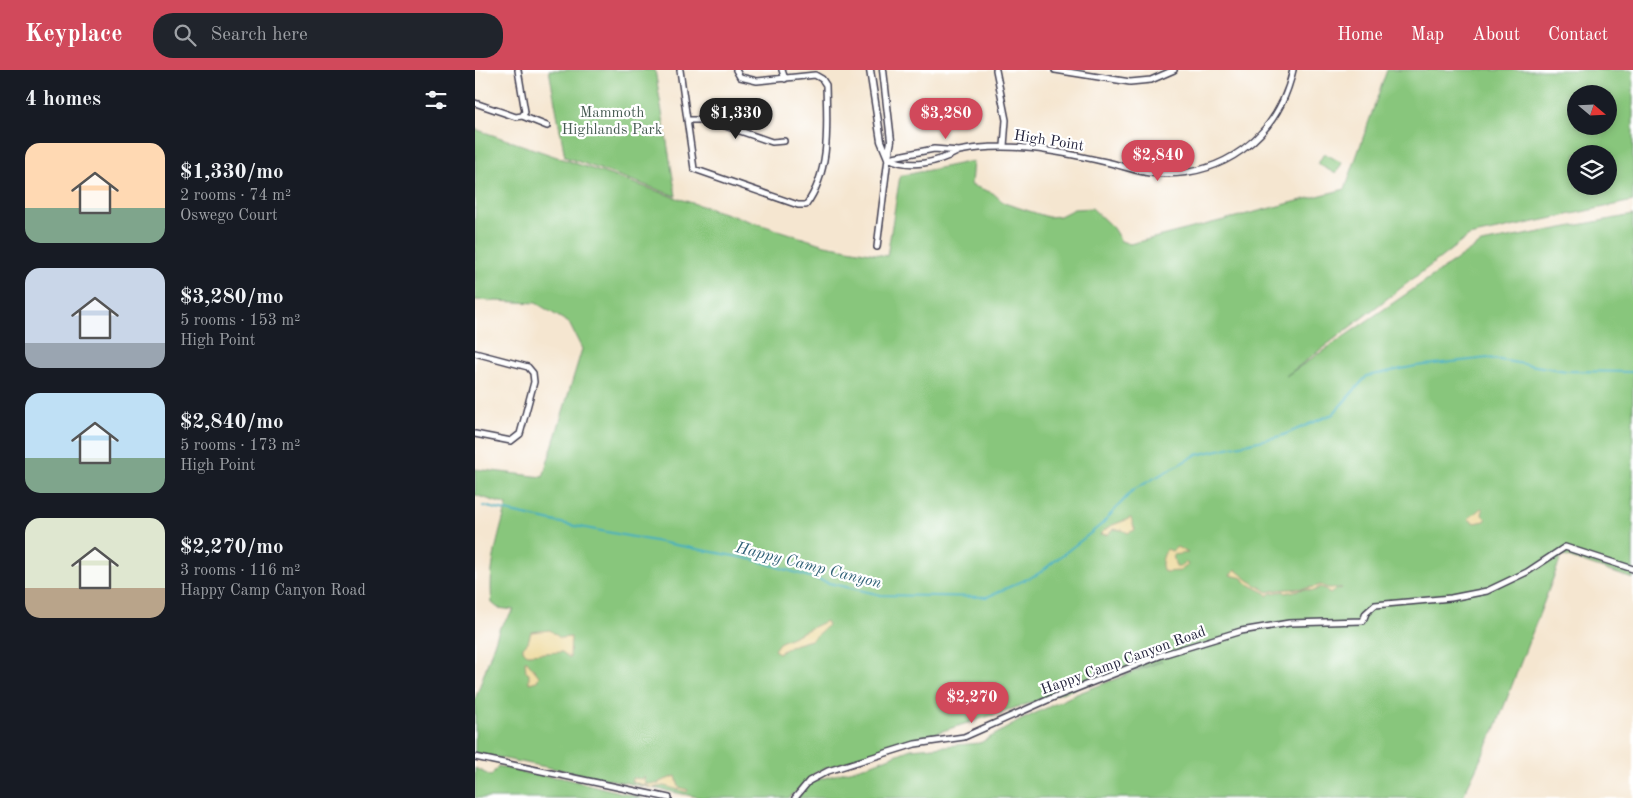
<!DOCTYPE html>
<meta charset="utf-8">
<style>
body{margin:0;font-family:"Old Standard TT",serif;background:#20242c;color:#f1f3f6;height:100vh;display:flex;flex-direction:column;font-size:19px;white-space:nowrap}
*{box-sizing:border-box;margin:0}
p{font-size:16px;color:#9ea1a6}
.icon{flex:none;width:28px;height:28px;fill:none;stroke:currentColor;stroke-width:2;stroke-linecap:round;stroke-linejoin:round}
.map{position:relative;flex:1;overflow:hidden}
.details{display:flex;flex-direction:column;background:#171b24;width:475px}
.details>*{flex:none}
.needle{width:32px;rotate:109deg}
.controls{position:absolute;left:1092px;top:15px;display:grid;gap:10px}
.controls a{display:grid;place-items:center;width:50px;height:50px;border-radius:50%;background:#171b24;box-shadow:0 2px 8px #0003;font-size:25px}
.price{position:absolute;translate:-50% -42px;padding:0 11px;border-radius:18px;background:#d1495b;color:#fff;font-size:16px;line-height:32px;filter:drop-shadow(0 1px 2px #0008)}
.price::after{content:'';position:absolute;left:50%;top:30px;width:15px;height:11px;margin-left:-8px;background:inherit;clip-path:polygon(0 0,100% 0,50% 100%)}
.price.active{background:#222;color:#fff}
ul{padding:0;list-style:none}
li{display:flex;align-items:center;gap:15px;height:125px;padding:0 25px}
li span{display:grid;place-items:center;flex:none;width:140px;height:100px;border-radius:15px;color:#555}
li>.icon{margin-inline-start:auto}
span .icon{width:60px;height:60px;fill:#fffc;stroke-width:1}
li b{font-size:21px}
h2{display:flex;justify-content:space-between;align-items:center;height:60px;padding:0 25px;font-size:21px}
header{display:flex;align-items:center;gap:30px;box-sizing:border-box;height:70px;padding:0 25px;background:#d1495b;color:#fff}
header strong{font-size:24px}
nav{display:flex;gap:28px;margin-inline-start:auto;font-size:18px}
.search{width:350px;height:45px;background:#20242c;display:flex;align-items:center;gap:12px;box-sizing:border-box;padding:0 18px;border-radius:20px;color:#9ea1a6;font-size:19px}
main{display:flex;flex:1;min-height:0}
.map>svg:first-child{display:block}
.green{fill:#88c67c;stroke:#55745c;fill-rule:evenodd}
.sand{fill:#eeda9e;stroke:#887e6c}
.lines{fill:none;stroke-linecap:round;stroke-linejoin:round}
.stream{stroke:#42afc0;stroke-width:2}
.minor-casing{stroke:#423f51;stroke-width:8}
.tertiary-casing{stroke:#423f51;stroke-width:9}
.minor{stroke:#fff;stroke-width:5}
.tertiary{stroke:#fff;stroke-width:6}
.labels{text-anchor:middle;stroke-width:4.5;stroke-linejoin:round;paint-order:stroke}
.park-label{font-size:15px;fill:#465b52;stroke:#fff}
.street-label{font-size:15px;fill:#22223b;stroke:#fff}
.water-label{font-size:16px;font-style:italic;fill:#306177;stroke:#fff}
</style>
<header>
<strong>Keyplace</strong>
<div class="search"><svg class="icon" aria-label="search" viewBox="0 0 24 24"><circle cx="10" cy="10" r="6"/><path d="M15 15l6 6"/></svg>Search here</div>
<nav><a>Home</a><a>Map</a><a>About</a><a>Contact</a></nav>
</header>
<main>
<section class="details">
<h2>4 homes<svg class="icon" aria-label="filters" viewBox="0 0 24 24"><path d="M4 7h16M4 17h16"/><circle cx="9" cy="7" r="2"/><circle cx="15" cy="17" r="2"/></svg></h2>
<ul>
<li><span style="background:linear-gradient(#ffd9b3 65%,#7fa58c 0)"><svg class="icon" aria-label="home" viewBox="0 0 24 24"><path d="M3 11l9-7 9 7M6 9v11h12V9"/></svg></span><div><b>$1,330/mo</b><p>2 rooms · 74 m²</p><p>Oswego Court</p></div></li>
<li><span style="background:linear-gradient(#c9d6e8 75%,#9aa5b1 0)"><svg class="icon" aria-label="home" viewBox="0 0 24 24"><path d="M3 11l9-7 9 7M6 9v11h12V9"/></svg></span><div><b>$3,280/mo</b><p>5 rooms · 153 m²</p><p>High Point</p></div></li>
<li><span style="background:linear-gradient(#bfe0f5 65%,#7fa58c 0)"><svg class="icon" aria-label="home" viewBox="0 0 24 24"><path d="M3 11l9-7 9 7M6 9v11h12V9"/></svg></span><div><b>$2,840/mo</b><p>5 rooms · 173 m²</p><p>High Point</p></div></li>
<li><span style="background:linear-gradient(#dfe7d0 70%,#b9a48a 0)"><svg class="icon" aria-label="home" viewBox="0 0 24 24"><path d="M3 11l9-7 9 7M6 9v11h12V9"/></svg></span><div><b>$2,270/mo</b><p>3 rooms · 116 m²</p><p>Happy Camp Canyon Road</p></div></li>
</ul>
</section>
<div class="map">
<svg width="1158" height="728" viewBox="0 0 1158 728">
<rect width="100%" height="100%" fill="#fff"/>
<filter id="ink" filterUnits="userSpaceOnUse"><feTurbulence type="fractalNoise" baseFrequency=".02" numOctaves="2"/><feDisplacementMap in="SourceGraphic" scale="10" xChannelSelector="R" yChannelSelector="G"/><feConvolveMatrix kernelMatrix="1 2 1 2 8 2 1 2 1" color-interpolation-filters="sRGB"/></filter>
<filter id="wash" filterUnits="userSpaceOnUse"><feTurbulence type="fractalNoise" baseFrequency=".0096" numOctaves="4" result="noise"/><feDisplacementMap in="SourceGraphic" scale="20" xChannelSelector="R" yChannelSelector="G"/><feGaussianBlur stdDeviation="1.12" result="paint"/><feColorMatrix in="noise" values="0 0 0 0 0 0 0 0 0 0 0 0 0 0 0 0 0 1.4 0 .05"/><feComposite in="paint" operator="in"/></filter>
<g filter="url(#wash)">
<rect width="100%" height="100%" fill="#f5e6d0"/>
<path class="green" d="M74 0H180L201 126 90 87Z
M912 0H1158V131L994 166 811 306 1006 173 1158 145V509L1087 485 1021 657 987 728H322L335 712 392 696 436 679 505 673 546 650 599 625 687 591 342 701 314 728H228L0 683V630L25 557 39 540 23 538 17 533C13 499 23 468 32 435L0 425V399L68 407 107 279 94 253 61 233 0 230V59L211 131 350 175 412 186 425 106 498 91 496 115 518 123 529 133 573 147 585 146 599 139 617 138 638 158 646 171 655 174 870 119ZM1101 24H1134V56H1101ZM1101 84H1134V116H1101Z
M849 83 867 93 861 104 843 94Z
M23 696 49 703 88 708 168 728H0V698L16 706Z"/>
<path class="sand" d="M1006 438 1008 439 1007 445 1011 449 1010 451 1000 453 993 449Z
M656 448 660 460 653 463 647 460 638 459 633 465 625 464 635 456Z
M702 477 713 483 698 485 701 497H705L711 492 713 495 705 501 690 502C684 497 688 485 692 479L697 481Z
M761 500 773 510 793 522C810 517 829 521 846 515L852 518H867L861 519 855 524 851 519 845 517 839 521 829 519 810 523 809 521 796 523 792 526 791 523 771 513 768 508 755 505Z
M351 551 353 555 336 570 315 576 304 583 299 580 304 573Z
M75 560 85 568 96 567 95 588 87 582 53 584 48 581V577L53 572 56 562Z
M50 591H52L64 606 62 611 54 613V604L51 602Z
M201 706 204 717 213 720 212 722 189 716 177 718 156 711 158 708 169 709V707L171 714H184V712Z"/>
<g class="lines">
<path class="stream" d="M8 436 100 456 280 490 354 513 406 525 512 527 563 504 626 455 658 420 721 385 806 366 858 344 892 306 941 296 1013 288 1091 301 1158 302"/>
</g>
</g>
<g filter="url(#ink)">
<g class="lines">
<defs>
<path id="minor" d="M205 0 219 99 323 135H331C356 101 352 55 351 15L347 9 340 5 282 11 265 7 261 0
M307 0 310 9
M521 0 531 50 529 76
M580 0 655 12 676 10 699 0
M0 33 41 47 47 46 50 42 43 0
M47 46 72 56
M212 50H233L297 72 309 71
M459 79 484 81C462 93 435 99 413 88Z
M484 81C533 71 582 81 631 92 645 95 661 101 675 103 746 110 803 68 818 0
M402 177 413 88
M0 283 53 297 58 303 59 312 45 364 36 371 0 364
M0 687 194 728
M320 728 334 711 353 701 440 674 489 667 577 628 687 585 766 561 814 553 888 551 891 543 900 535 976 528 1012 521 1052 502 1090 477 1158 499"/>
<path id="tertiary" d="M395 0 406 71 413 88
M408 0 416 71 413 87"/>
</defs>
<use href="#minor" class="minor-casing"/>
<use href="#tertiary" class="tertiary-casing"/>
<use href="#minor" class="minor"/>
<use href="#tertiary" class="tertiary"/>
</g>
</g>
<g class="labels">
<g class="park-label">
<text x="137" y="47">Mammoth<tspan x="137" dy="17">Highlands Park</tspan></text>
</g>
<g class="street-label">
<text transform="translate(574 70) rotate(9)" y="5">High Point</text>
<text transform="translate(648 590) rotate(-20)" y="5">Happy Camp Canyon Road</text>
</g>
<g class="water-label">
<text transform="translate(334 494) rotate(14)" y="6">Happy Camp Canyon</text>
</g>
</g>
</svg>
<div class="controls">
<a><svg class="needle" viewBox="-14 -14 28 28"><path d="M0-13l5 13h-10z" fill="#e53935"/><path d="M0 13l5-13h-10z" fill="#9ea1a6"/></svg></a>
<a><svg class="icon" aria-label="layers" viewBox="0 0 24 24"><path d="M12 4l9 5-9 5-9-5zM3 14l9 5 9-5"/></svg></a>
</div>
<b class="price active" style="left:261px;top:70px">$1,330</b>
<b class="price" style="left:471px;top:70px">$3,280</b>
<b class="price" style="left:683px;top:112px">$2,840</b>
<b class="price" style="left:497px;top:654px">$2,270</b>
</div>
</main>
